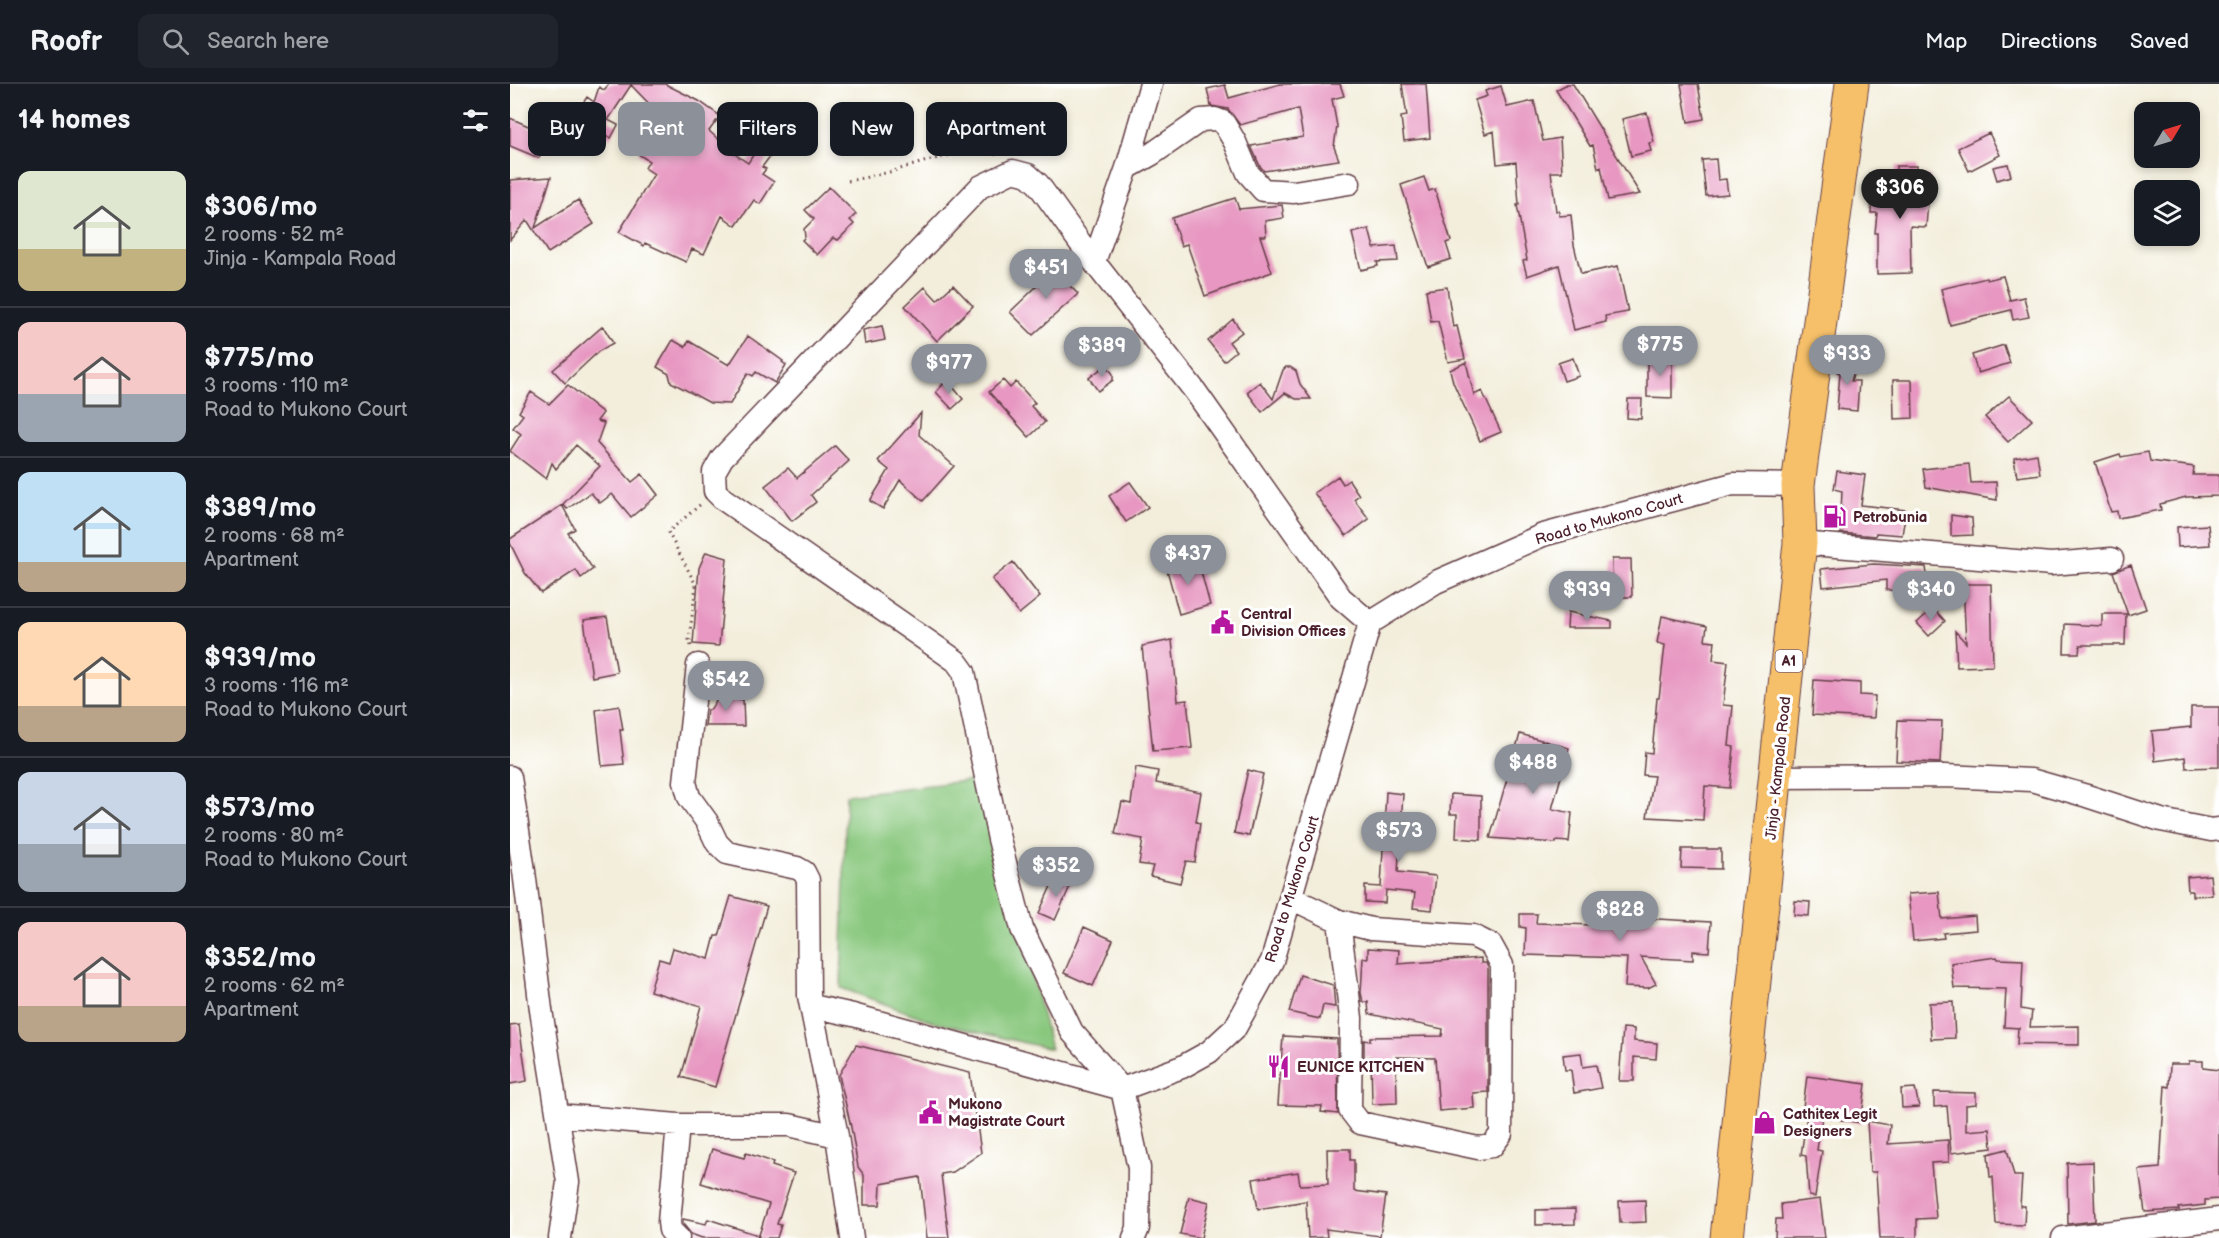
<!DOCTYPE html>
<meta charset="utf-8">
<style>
body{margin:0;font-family:"Balsamiq Sans",sans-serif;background:#20242c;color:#f1f3f6;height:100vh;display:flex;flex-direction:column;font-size:22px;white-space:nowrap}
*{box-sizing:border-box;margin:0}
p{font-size:20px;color:#9ea1a6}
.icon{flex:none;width:33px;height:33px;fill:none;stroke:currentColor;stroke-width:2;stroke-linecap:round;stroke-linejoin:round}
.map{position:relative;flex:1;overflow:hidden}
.panel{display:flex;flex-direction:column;background:#171b24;width:510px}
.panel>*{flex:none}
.banner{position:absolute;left:18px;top:18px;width:570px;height:54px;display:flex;gap:12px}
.needle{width:39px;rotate:52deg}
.buttons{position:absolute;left:1624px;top:18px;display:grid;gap:12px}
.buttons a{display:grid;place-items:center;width:66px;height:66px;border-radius:12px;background:#171b24;box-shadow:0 3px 9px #0003;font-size:30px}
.price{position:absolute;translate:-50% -51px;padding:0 14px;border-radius:21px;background:#8c9099;color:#fff;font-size:20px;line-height:39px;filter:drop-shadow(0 2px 3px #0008)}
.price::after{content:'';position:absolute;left:50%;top:36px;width:18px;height:14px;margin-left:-9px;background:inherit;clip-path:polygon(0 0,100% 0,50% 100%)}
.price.selected{background:#222;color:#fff}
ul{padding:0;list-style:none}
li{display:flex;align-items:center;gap:18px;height:150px;padding:0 18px}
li+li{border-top:2px solid #363941}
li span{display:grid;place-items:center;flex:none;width:168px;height:120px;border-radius:12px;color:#555}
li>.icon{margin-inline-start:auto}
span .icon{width:72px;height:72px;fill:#fffc;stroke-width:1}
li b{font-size:26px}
h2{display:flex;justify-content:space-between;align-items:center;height:72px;padding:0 18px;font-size:26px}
.chip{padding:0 21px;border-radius:12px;background:#171b24;box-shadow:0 3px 9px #0003;font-size:21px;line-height:54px}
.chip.selected{background:#8c9099;color:#fff}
header{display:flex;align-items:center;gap:36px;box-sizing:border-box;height:84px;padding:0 30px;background:#171b24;border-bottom:2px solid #363941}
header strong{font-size:28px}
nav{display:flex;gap:33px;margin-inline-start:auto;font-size:21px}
.search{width:420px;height:54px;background:#20242c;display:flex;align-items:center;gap:15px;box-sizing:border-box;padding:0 21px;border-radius:12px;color:#9ea1a6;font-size:22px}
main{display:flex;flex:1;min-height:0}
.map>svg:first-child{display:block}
.green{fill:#88c77d;stroke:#697354;stroke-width:1.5}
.building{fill:#e797c1}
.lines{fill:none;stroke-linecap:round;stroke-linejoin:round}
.minor-casing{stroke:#633e45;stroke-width:25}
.highway-casing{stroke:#633e45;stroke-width:35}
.path{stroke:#633e45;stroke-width:3;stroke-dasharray:1.5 4.5;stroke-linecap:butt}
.minor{stroke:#fff;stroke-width:22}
.highway{stroke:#f6c06b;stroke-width:33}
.labels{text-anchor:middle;stroke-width:6;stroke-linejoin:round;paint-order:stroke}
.shield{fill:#fff;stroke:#80626b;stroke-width:1.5}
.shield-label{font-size:14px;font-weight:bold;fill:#4a1f2b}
.poi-label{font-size:15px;font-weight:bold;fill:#4a1f2b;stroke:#fff;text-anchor:start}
.street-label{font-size:15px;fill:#4a1f2b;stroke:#fff}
</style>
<header>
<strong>Roofr</strong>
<div class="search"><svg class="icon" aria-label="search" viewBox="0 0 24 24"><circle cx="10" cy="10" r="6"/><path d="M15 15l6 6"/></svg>Search here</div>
<nav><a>Map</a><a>Directions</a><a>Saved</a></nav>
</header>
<main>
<section class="panel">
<h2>14 homes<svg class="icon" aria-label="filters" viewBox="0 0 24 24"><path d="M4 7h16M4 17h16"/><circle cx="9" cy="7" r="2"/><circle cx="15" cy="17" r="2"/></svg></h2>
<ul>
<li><span style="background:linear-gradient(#dfe7d0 65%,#c2b280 0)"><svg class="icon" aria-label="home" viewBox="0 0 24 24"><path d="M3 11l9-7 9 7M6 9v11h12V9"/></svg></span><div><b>$306/mo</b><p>2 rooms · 52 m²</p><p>Jinja - Kampala Road</p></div></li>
<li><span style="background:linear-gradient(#f6c9c9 60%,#9aa5b1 0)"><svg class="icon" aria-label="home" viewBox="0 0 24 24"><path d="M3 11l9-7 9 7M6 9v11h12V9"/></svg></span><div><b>$775/mo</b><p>3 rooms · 110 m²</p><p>Road to Mukono Court</p></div></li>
<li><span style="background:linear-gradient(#bfe0f5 75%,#b9a48a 0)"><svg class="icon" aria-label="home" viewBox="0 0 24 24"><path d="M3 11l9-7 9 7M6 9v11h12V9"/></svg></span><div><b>$389/mo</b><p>2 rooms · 68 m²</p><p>Apartment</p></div></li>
<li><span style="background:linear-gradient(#ffd9b3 70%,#b9a48a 0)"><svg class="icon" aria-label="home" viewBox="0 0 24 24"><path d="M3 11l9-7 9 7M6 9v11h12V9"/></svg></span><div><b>$939/mo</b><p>3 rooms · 116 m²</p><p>Road to Mukono Court</p></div></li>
<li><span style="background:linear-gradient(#c9d6e8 60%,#9aa5b1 0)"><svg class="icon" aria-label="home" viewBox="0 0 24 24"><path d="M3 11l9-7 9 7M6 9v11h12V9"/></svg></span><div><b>$573/mo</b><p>2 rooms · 80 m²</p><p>Road to Mukono Court</p></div></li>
<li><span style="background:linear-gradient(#f6c9c9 70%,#b9a48a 0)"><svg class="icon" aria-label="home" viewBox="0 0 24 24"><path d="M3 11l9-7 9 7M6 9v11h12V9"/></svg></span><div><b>$352/mo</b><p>2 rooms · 62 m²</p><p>Apartment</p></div></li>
</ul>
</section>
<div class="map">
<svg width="1709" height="1154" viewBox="0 0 1709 1154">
<rect width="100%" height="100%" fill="#fff"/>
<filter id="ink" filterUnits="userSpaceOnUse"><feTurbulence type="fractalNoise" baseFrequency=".0167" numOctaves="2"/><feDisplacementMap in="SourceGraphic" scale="12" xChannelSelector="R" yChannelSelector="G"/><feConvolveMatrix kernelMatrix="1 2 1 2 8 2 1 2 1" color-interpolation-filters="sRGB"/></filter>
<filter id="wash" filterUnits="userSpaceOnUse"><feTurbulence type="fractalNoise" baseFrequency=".008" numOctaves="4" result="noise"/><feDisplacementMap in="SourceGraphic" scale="24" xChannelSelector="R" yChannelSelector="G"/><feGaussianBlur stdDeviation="1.35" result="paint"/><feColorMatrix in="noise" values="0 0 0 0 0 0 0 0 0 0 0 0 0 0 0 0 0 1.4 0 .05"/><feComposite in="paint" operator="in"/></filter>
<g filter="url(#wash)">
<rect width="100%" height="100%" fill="#f3eedb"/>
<path class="green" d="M471 695 541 965 424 938 331 904 336 711Z"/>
<g id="blocks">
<path class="building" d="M99 0H155L189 17 210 32 199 47 217 63V65L238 79 258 48 270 59 252 83 256 85 252 90 264 98 250 120 244 116 226 142 212 132 194 170 182 165 176 178 135 159 134 162 109 148 144 90 135 84 139 77 128 70 138 55 135 53 150 31 121 1 98 36 108 41 101 54 90 48 88 51 63 34 77 13 84 18 89 3 94 6Z
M770 0H830L834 12 822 15 827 42 824 63 829 76 754 87 750 82 741 62 793 53 788 25 730 41 718 25 701 22 697 5 715 1 719 14Z
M892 0H916L920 54 894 57 891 33 897 32Z
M1057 0H1063L1130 110 1098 116 1091 83 1088 84 1083 61 1080 62 1046 6Z
M1171 0H1188L1194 35 1178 38Z
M991 2 997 23 1024 17 1033 57 1050 54 1052 88H1041L1046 127H1049V132L1061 131 1064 161 1071 190 1108 182 1118 228 1095 232 1096 238 1064 246 1049 181 1017 192 1013 177 1017 176 1007 121H1009L1006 78 987 80 984 47 975 50 965 16 977 12 975 7Z
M1137 29 1144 58 1139 59 1141 67 1121 72 1112 35Z
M0 34 39 51 29 74 0 62Z
M1479 49 1490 71 1459 87 1448 64Z
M1206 75 1208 96 1216 95 1218 110 1196 112 1192 76Z
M1498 80 1501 92 1487 96 1483 83Z
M1386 82H1407V94L1420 92 1416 143 1400 142 1401 189 1367 190V149H1365L1367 129H1361L1362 111 1386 113Z
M41 93 25 144 68 116 84 140 38 169 17 136 0 156V96Z
M914 93 919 107 925 105 941 157 936 159 941 175 918 183 891 101Z
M319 103 346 130 340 136 344 140 328 156 323 154 307 171 292 156 295 153 294 145 304 135 295 126Z
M725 114 729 125 772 121 774 134 755 137 756 152H750L762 188 695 212 677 160 671 162 662 134Z
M859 145 864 164 886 162 888 177 867 178 868 182 851 186 842 149Z
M552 178 566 193 558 200 568 210 523 251 500 228Z
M1493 192 1500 216 1514 213 1519 233 1503 236 1501 226 1440 241 1431 205 1476 194 1477 196Z
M443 201 463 222 427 257 395 222 415 203 427 216Z
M937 203 943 243 947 242 955 275 938 278 928 237 921 238 916 206Z
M723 235 732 248 719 258 726 267 714 277 698 257Z
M93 242 103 259 89 267 55 299 43 286Z
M372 242 375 256 355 260 353 246Z
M238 252 273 277 272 278 276 281 265 299 246 288 243 292 238 289 220 320 200 319 161 298 159 290 147 283 163 256 175 263 179 257 219 281Z
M1494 261 1500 279 1468 289 1462 271Z
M1330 272 1347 278 1341 297H1349L1347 327 1327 325 1330 289 1327 288Z
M1137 273H1162V314L1137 313Z
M1063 274 1069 292 1054 297 1048 279Z
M956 278 964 311 972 307 991 348 970 357 943 298 940 286Z
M596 281 603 290V296L588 307 579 294Z
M776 283H780L786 287 790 300 801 315H786L775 309 752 328 737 308 750 298 763 315 773 286Z
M437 296 453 315 442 325 426 308Z
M493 296 500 304 506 298 525 319 521 322 535 338 519 353 479 308Z
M1383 296H1402L1403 334 1384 335Z
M58 301 93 329 87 337 94 339 87 359 122 398 132 390 148 411 121 433 102 410 90 419 81 409 57 425 53 420 90 382 66 361 46 385 42 379 36 395 0 367 11 350 3 344 13 331 9 328 21 308 39 320Z
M1499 312 1522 336 1498 358 1475 333Z
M1118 315H1132L1131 335 1117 334Z
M411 329 409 351 444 382 413 417 390 396 373 425 360 417 379 386 368 377Z
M325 362 339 377 301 411 306 418 282 437 255 402 278 384 287 394Z
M1638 368 1640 377 1684 383 1683 391H1709V412L1676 413 1650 420 1651 426 1608 434 1607 427 1601 428 1585 378 1610 370 1611 373Z
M1527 370 1530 390 1507 393 1504 374Z
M1459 380 1461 399 1486 398 1487 416 1416 403 1413 385Z
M1327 387 1355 391 1351 421 1396 426 1392 451 1366 449 1365 452 1330 449 1332 407 1324 405Z
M828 392 833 400 839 396 849 411 844 415 859 435 836 452 804 409Z
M620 398 638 423 616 438 599 412Z
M52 421 65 445 58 449 83 485 71 494 66 486 31 509 15 489 0 459V455Z
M1441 431 1462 434 1463 451 1441 452Z
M1698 441 1700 461 1668 463 1667 443Z
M196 468 217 474 209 562 183 560 189 484Z
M687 473 700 521 669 530 656 482Z
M1102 475H1121L1122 513H1103Z
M503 478 530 513 509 530 482 495Z
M1364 480 1416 483 1417 491 1405 492V507L1376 506V496L1313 503 1311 485Z
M1621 481 1636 525 1618 531 1603 488Z
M1453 500H1481L1483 582 1447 583 1445 547 1456 559Z
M1423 524 1435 537 1419 552 1407 539Z
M1058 528 1102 537V544H1057Z
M1592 530H1616L1615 561H1570L1569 569H1554L1555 540 1592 542Z
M1152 532 1197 542 1195 556 1205 557 1203 576 1218 578 1213 621 1223 622 1219 662 1224 663 1220 704 1195 702 1193 736 1137 733 1144 692 1133 691 1135 668 1142 669 1147 614H1149L1155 561 1147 559Z
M97 533 107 588 82 593 74 536Z
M662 556 668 617 677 616 682 664 643 667 632 562Z
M1304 596 1350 599V611L1365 612 1364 634 1302 631Z
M214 605 226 614 233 616 234 642H195L197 626H200Z
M109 622 113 646H110L114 680 92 682 86 626Z
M1681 623H1709V683L1676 684 1675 673 1645 677 1642 647 1681 643Z
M1388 636 1432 637 1430 679 1386 677Z
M1010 650 1059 664 1042 725 1062 729 1059 758 1046 757V759L980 754Z
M626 683 648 687 646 699 691 708 686 738 690 739 685 778 676 777 670 799 640 792 643 782 629 780 633 755 605 750 612 718 621 720Z
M738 686 753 690 739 752 724 749Z
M876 708 893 710 888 788 926 792 922 826 903 824 905 809 876 806 875 819 855 818V802L871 803Z
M941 710 971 712V756L946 754 947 730H940Z
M1172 765H1211V785L1171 784Z
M546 791 562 798 545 836 529 829Z
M1700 791 1702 811 1682 812V807H1678L1677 793Z
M1429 808 1432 835 1465 832 1466 846 1433 849 1434 854 1403 857 1398 810Z
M221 812 257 822 205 1003 171 993 191 922 140 907 149 875 159 878 163 864 199 875 205 852H209Z
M1285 817 1300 818 1299 832 1284 831Z
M1010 830H1027L1026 839 1112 842V833L1201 838 1199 868 1183 867V876L1131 873 1146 900 1138 904 1115 903 1117 874 1015 871 1016 844 1010 843Z
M574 843 603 856 583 902 554 889Z
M858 864 889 866 888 880 971 874V879H976L978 884V1008L963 1009 964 1024 929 1027 925 974 886 973 887 1019 862 1020 861 973 854 974V956L860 957V953L932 952 933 945 859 930 858 918H853L851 909 853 874 858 875Z
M1487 873 1488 875 1513 876 1511 925 1522 927 1520 943 1569 942V961L1507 960 1508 944H1510L1494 943 1496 905 1444 904 1441 879Z
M790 891 823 901 825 923 813 921 810 935 779 928Z
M1443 918 1445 954 1421 955 1419 919Z
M9 940 17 997 0 1000V941Z
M1113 944 1124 945V957L1147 959 1146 975 1124 973V997H1109Z
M773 952 827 955 828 1030 811 1028 812 1022 768 1021Z
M346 961 460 989 471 1069 443 1088 431 1090 439 1154H417L410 1093 371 1100 370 1121H354V1091L348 1083 341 1043 329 991Z
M1071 969 1073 983 1086 981 1091 1004 1064 1009 1061 986H1055L1053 971Z
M1679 977H1693V984L1709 986V1115L1695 1116V1121L1668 1124 1669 1126 1635 1128 1629 1086 1650 1084 1655 1002 1659 1003 1660 980H1679Z
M1297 992 1356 1000 1351 1039 1312 1033 1307 1066 1312 1067 1305 1113 1299 1112 1296 1072 1291 1071 1297 1031H1292Z
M1405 1004 1409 1023 1392 1024 1391 1005Z
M1424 1008 1466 1009V1020L1456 1021V1047L1480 1045 1482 1064 1441 1069 1437 1022 1424 1023Z
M1357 1037 1380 1041 1378 1060 1438 1056 1439 1078 1421 1079 1426 1134 1407 1135V1154H1370L1366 1088H1360Z
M202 1065 234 1074 236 1069 263 1078 262 1082 284 1089 267 1140 271 1141 267 1154H248L259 1120 191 1099Z
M817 1065H840V1076H844V1107L876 1111 870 1152 816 1145 817 1153 798 1154 796 1117 748 1125 743 1095 788 1088 790 1101 818 1100Z
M1497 1065 1504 1092H1512L1510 1122H1515L1514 1141 1486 1140 1483 1093H1480L1478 1070Z
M1583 1078 1585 1137 1558 1140 1557 1079Z
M679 1113 699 1118 691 1154 670 1150Z
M1310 1115 1315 1154H1265L1266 1135H1272L1271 1120Z
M1135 1116 1136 1138 1110 1139 1109 1117Z
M1065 1125V1140L1026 1141V1126Z
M173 1135 196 1140 198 1135 248 1151 247 1154H192L181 1150 173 1140Z"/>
</g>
</g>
<g filter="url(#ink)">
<use href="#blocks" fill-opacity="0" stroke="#633e45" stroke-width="1.5"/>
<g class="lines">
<defs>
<path id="minor" d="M617 84 642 70 691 36 705 35 713 38 725 58 738 89 753 106 784 108 839 99
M584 178 617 84 641 0
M1290 459 1541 480 1602 475
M188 581 175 698 179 713 197 738 207 759 217 769 287 784 294 788 298 796 299 912 327 1052 342 1154
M0 693 14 787 31 926 58 1098 50 1154
M1267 693 1435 692 1521 696 1577 712 1651 736 1701 746 1709 745
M781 814 829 837 861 845 963 852 981 861 992 881 991 1050 982 1062 968 1064 850 1039 840 1026 841 934 829 837
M302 922 343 931 612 1005 672 983 699 968 725 944 762 877 860 539 926 498 1033 451 1223 400 1288 401
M48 1031 168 1041H279L327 1052
M168 1041 159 1138 160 1146 168 1154
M624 1154 628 1144 629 1084 612 1005 562 948 512 845 489 755 454 588 446 577 429 565 213 415 205 407 204 388 212 374 470 103 503 87 518 91 528 100 584 178 685 307 831 514 860 539
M1553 1154 1709 1135"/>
<path id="highway" d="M1217 1154 1290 459 1288 401 1342 0"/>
</defs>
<use href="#minor" class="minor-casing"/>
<use href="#highway" class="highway-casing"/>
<path class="path" d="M338 97C358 93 378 89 397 83 427 74 456 64 488 71
M181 562 179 556 186 501 158 448 191 420"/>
<use href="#minor" class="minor"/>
<use href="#highway" class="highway"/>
</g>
</g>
<defs>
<symbol id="fuel-bare" viewBox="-9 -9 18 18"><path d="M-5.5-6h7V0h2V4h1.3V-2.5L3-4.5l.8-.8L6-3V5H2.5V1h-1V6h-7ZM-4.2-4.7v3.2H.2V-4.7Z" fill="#b5179e" stroke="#fff" stroke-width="2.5" paint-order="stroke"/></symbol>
<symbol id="civic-bare" viewBox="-9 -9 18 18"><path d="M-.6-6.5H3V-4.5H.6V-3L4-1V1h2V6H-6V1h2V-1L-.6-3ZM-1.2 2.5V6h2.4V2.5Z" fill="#b5179e" stroke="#fff" stroke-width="2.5" paint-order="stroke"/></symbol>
<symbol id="restaurant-bare" viewBox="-9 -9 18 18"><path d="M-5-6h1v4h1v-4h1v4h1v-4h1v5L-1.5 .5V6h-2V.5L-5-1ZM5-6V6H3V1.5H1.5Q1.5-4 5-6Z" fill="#b5179e" stroke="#fff" stroke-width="2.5" paint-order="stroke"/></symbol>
<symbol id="shop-bare" viewBox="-9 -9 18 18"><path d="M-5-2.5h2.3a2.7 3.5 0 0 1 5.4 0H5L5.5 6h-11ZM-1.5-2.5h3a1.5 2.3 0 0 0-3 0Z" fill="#b5179e" stroke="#fff" stroke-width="2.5" paint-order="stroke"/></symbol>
</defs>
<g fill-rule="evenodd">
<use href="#fuel-bare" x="1308" y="416" width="33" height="33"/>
<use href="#civic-bare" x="696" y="522" width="33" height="33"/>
<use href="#restaurant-bare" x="752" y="966" width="33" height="33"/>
<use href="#civic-bare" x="404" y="1012" width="33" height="33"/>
<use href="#shop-bare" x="1238" y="1022" width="33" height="33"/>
</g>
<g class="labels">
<rect class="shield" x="1265.5" y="566" width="27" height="22" rx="4.5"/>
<g class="shield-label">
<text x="1279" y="582">A1</text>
</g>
<g class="poi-label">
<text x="1343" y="438">Petrobunia</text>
<text x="731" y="535">Central<tspan x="731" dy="17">Division Offices</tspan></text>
<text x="787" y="988">EUNICE KITCHEN</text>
<text x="438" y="1025">Mukono<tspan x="438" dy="17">Magistrate Court</tspan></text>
<text x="1273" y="1035">Cathitex Legit<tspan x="1273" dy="17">Designers</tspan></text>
</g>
<g class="street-label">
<text transform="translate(1099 435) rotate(-16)" y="5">Road to Mukono Court</text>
<text transform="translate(1268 684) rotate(-84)" y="5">Jinja - Kampala Road</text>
<text transform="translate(782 805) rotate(-73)" y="5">Road to Mukono Court</text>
</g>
</g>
</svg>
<div class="buttons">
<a><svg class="needle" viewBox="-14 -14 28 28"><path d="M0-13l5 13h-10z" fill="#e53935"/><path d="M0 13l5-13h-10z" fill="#9ea1a6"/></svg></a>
<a><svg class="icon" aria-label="layers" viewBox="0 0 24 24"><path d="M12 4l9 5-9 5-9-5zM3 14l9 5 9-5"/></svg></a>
</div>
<b class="price selected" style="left:1390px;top:136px">$306</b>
<b class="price" style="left:536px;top:216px">$451</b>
<b class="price" style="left:1150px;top:293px">$775</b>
<b class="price" style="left:592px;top:294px">$389</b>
<b class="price" style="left:1337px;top:302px">$933</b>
<b class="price" style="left:439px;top:311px">$977</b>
<b class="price" style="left:678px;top:502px">$437</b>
<b class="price" style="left:1077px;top:538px">$939</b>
<b class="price" style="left:1421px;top:538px">$340</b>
<b class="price" style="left:216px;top:628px">$542</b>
<b class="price" style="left:1023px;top:711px">$488</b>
<b class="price" style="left:889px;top:779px">$573</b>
<b class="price" style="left:546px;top:814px">$352</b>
<b class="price" style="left:1110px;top:858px">$828</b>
<div class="banner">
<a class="chip">Buy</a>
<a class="chip selected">Rent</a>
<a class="chip">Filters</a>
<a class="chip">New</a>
<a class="chip">Apartment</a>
</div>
</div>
</main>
